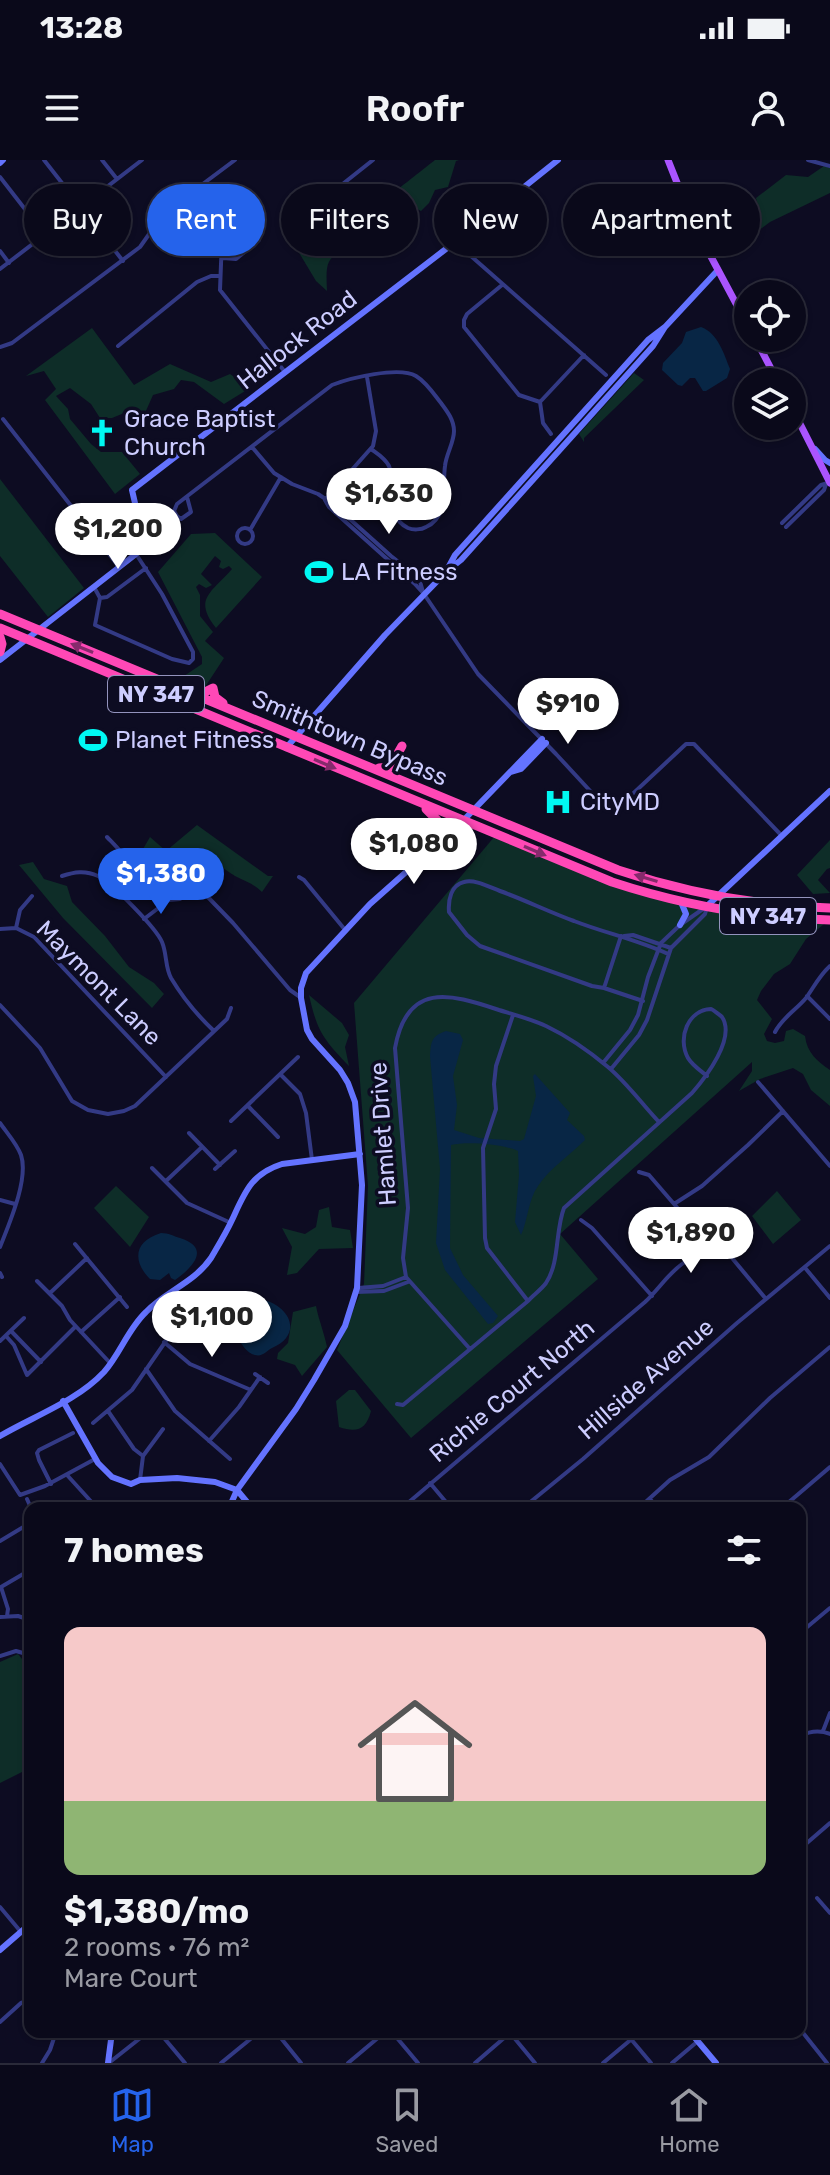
<!DOCTYPE html>
<meta charset="utf-8">
<style>
body{margin:0;font-family:Rubik,sans-serif;background:#131223;color:#f1f3f6;height:100vh;display:flex;flex-direction:column;font-size:30px;white-space:nowrap}
*{box-sizing:border-box;margin:0}
p{font-size:26px;color:#999aa2}
.icon{flex:none;width:44px;height:44px;fill:none;stroke:currentColor;stroke-width:2;stroke-linecap:round;stroke-linejoin:round}
.map{position:relative;flex:1;overflow:hidden}
.side{position:absolute;left:24px;top:1342px;width:782px;height:536px;display:flex;flex-direction:column;background:#0a091a;border-radius:16px;box-shadow:0 2px 6px #0004,0 0 0 2px #2a2a39}
.side>*{flex:none}
.banner{position:absolute;left:24px;top:24px;width:782px;height:72px;display:flex;gap:16px}
.tools{position:absolute;left:734px;top:120px;display:grid;gap:16px}
.tools a{display:grid;place-items:center;width:72px;height:72px;border-radius:50%;background:#0a091a;box-shadow:0 2px 6px #0004,0 0 0 2px #2a2a39;font-size:40px}
.price{position:absolute;translate:-50% -68px;padding:0 18px;border-radius:28px;background:#fff;color:#222;font-size:26px;line-height:52px;filter:drop-shadow(0 2px 4px #0008)}
.price::after{content:'';position:absolute;left:50%;top:48px;width:24px;height:18px;margin-left:-12px;background:inherit;clip-path:polygon(0 0,100% 0,50% 100%)}
.price.selected{background:#2563eb;color:#fff}
ul{padding:0;list-style:none}
li{display:grid;align-content:center;gap:16px;height:424px;padding:0 40px}
li+li{border-top:2px solid #2a2a39}
li span{display:grid;place-items:center;height:248px;border-radius:16px;color:#555}
li>.icon{margin-inline-start:auto}
span .icon{width:144px;height:144px;fill:#fffc;stroke-width:1}
li b{font-size:34px}
h2{display:flex;justify-content:space-between;align-items:center;height:96px;padding:0 40px;font-size:34px}
.chip{padding:0 28px;border-radius:36px;background:#0a091a;box-shadow:0 2px 6px #0004,0 0 0 2px #2a2a39;font-size:28px;line-height:72px}
.chip.selected{background:#2563eb;color:#fff}
.status{display:flex;justify-content:space-between;align-items:center;height:56px;padding:0 40px;background:#0a091a;direction:ltr}
.status svg{height:22px;fill:currentColor}
header{display:flex;justify-content:space-between;align-items:center;height:104px;padding:0 40px;background:#0a091a;font-size:36px;font-weight:600}
.dock{display:flex;justify-content:space-around;align-items:center;height:112px;border-top:2px solid #2a2a39;background:#0a091a;font-size:22px;color:#999aa2}
.dock a{display:grid;justify-items:center;gap:4px}
.dock .selected{color:#2563eb}
.map>svg:first-child{display:block}
.green{fill:#0e2d28}
.water{fill:#082645}
.lines{fill:none;stroke-linecap:round;stroke-linejoin:round}
.street{stroke:#333a85;stroke-width:4}
.secondary{stroke:#6473ff;stroke-width:6}
.primary{stroke:#aa54ff;stroke-width:7}
.highway{stroke:#ff48b6;stroke-width:9}
.oneway{fill:#862a6c}
.labels{text-anchor:middle;stroke-width:7;stroke-linejoin:round;paint-order:stroke}
.shield{fill:#0d0c22;stroke:#9393bd;stroke-width:2}
.shield-label{font-size:22px;font-weight:bold;fill:#cdcdff}
.street-label{font-size:24px;fill:#cdcdff;stroke:#0d0c22}
.poi-label{font-size:24px;fill:#cdcdff;stroke:#0d0c22;text-anchor:start}
</style>
<div class="status"><b>13:28</b><svg viewBox="0 0 49 12"><path d="M0 12V9h3v3zM5 12V6h3v6zM10 12V3h3v9zM15 12V0h3v12zM26 1h20v11H26zM47 4h2v5h-2z"/></svg></div>
<header><svg class="icon" aria-label="menu" viewBox="0 0 24 24"><path d="M4 6h16M4 12h16M4 18h16"/></svg>Roofr<svg class="icon" aria-label="person" viewBox="0 0 24 24"><circle cx="12" cy="8" r="4"/><path d="M4 21q1-7 8-7t8 7"/></svg></header>
<div class="map">
<svg width="830" height="1903" viewBox="0 0 830 1903">
<rect width="100%" height="100%" fill="#0d0c22"/>
<path class="green" d="M435 0H459L456 1 448 27 435 30 429 43 421 51 404 42 390 57 389 66 378 73 360 78 356 93C324 91 326 105 327 131L316 121 289 76 318 50C326 57 333 65 345 64 358 62 421 11 435 0Z
M824 6 830 8V33L770 62 739 85C756 64 763 67 756 38L786 15 808 17Z
M92 168 134 225 170 204 211 222 230 214 250 228 224 244 194 222 181 220 174 229 153 235 145 253 135 254 129 251 112 258H100L91 244 70 228 56 236 68 249 70 259 91 284 101 292H122L140 314 115 334 45 240 56 229 44 211 26 216Z
M634 213 644 220 584 278V282L579 274Z
M0 319 84 428 48 457 0 396Z
M215 373 262 417 216 468C193 439 211 433 232 409L229 406 223 409 219 407 221 401 215 396 201 414 212 425 206 428 199 424 196 427 200 435V456L213 472 205 481 224 498 205 527 181 518 202 504V497L158 412 191 374Z
M197 665 268 716H273L262 732C254 724 245 721 235 716 226 711 214 700 204 694 186 683 150 708 136 719V701L150 677 166 691Z
M495 676 651 735 776 761 824 764 806 779 790 804 774 814 761 831 757 840 772 859 764 874 767 881 775 883 784 881 786 871 793 869 805 876C807 893 817 901 830 910V946L811 930 803 914 793 908 760 919 739 931 752 911V902L560 1074 598 1119 411 1278 337 1190 364 1124 368 1026 354 843Z
M830 680V708L827 709 818 720 830 733 813 734 797 715Z
M33 702 44 719 67 726 72 742 105 776 129 807 154 823 164 834 152 848 63 758 19 705Z
M309 835 342 863 349 875 345 887 349 906C323 879 317 871 309 835Z
M116 1026 149 1057 130 1087 94 1048Z
M777 1031 801 1060 773 1084 752 1056Z
M329 1047 332 1067 350 1070 353 1088 319 1089 297 1113 287 1115 292 1087 282 1068 305 1074 316 1067 319 1050Z
M316 1146C319 1161 324 1172 327 1187L302 1216 295 1205 277 1199 278 1193 288 1183 293 1152Z
M349 1230H355L371 1251C366 1270 357 1273 339 1267L336 1241Z
M18 1494 30 1509V1608L0 1623V1502Z"/>
<path class="water" d="M701 167C718 173 724 194 730 209L727 218 706 231H703L695 218H690L682 226 678 225 662 210 663 203 682 183 686 172Z
M446 871 460 874 463 880 453 916 457 945 454 970 479 978 520 981 524 979 536 936 533 916 535 914 570 953 567 960 584 976 585 980C570 995 550 1008 538 1026 528 1040 528 1060 521 1075L515 1062 519 1015 518 991C503 984 467 981 451 985L450 1088 463 1115 498 1156 493 1163 488 1164 445 1110 436 1083 440 1009 430 896C431 882 431 876 446 871Z
M161 1073C169 1073 173 1076 180 1078 212 1088 192 1108 175 1120L171 1118 169 1113 160 1120 150 1119C132 1101 134 1081 161 1073Z
M260 1139C290 1145 304 1174 272 1188 266 1191 263 1197 255 1195 248 1194 241 1184 238 1178 232 1167 238 1153 245 1143Z"/>
<g class="lines">
<path class="street" d="M44 0 123 101
M102 0 117 19
M808 0 830 6
M0 17 45 75
M187 35 219 71 222 78 220 130 285 212
M325 38 373 0
M455 82 606 215
M0 91 9 103
M223 98 236 99 259 80
M0 109 142 0
M502 125 467 154 464 160V167L519 235 540 242 543 263 551 274
M118 186 197 122 211 116H219
M0 187 12 183 140 87 164 53 235 0
M540 242 584 195
M3 259 119 407
M252 287 274 313 292 324 318 334 333 344 391 396 419 418 423 432
M187 337 191 352 181 359 177 356 174 351 177 344 332 225C350 218 399 206 416 216 426 222 434 234 441 243 447 251 454 260 454 271 454 283 446 294 445 306 442 327 449 357 426 367 421 370 413 370 408 368 383 356 397 325 389 306 385 298 378 294 371 289
M325 340 329 347 415 424 424 434 478 514 556 594 605 647 612 650 624 642 686 584H694L782 676
M325 340 373 286 376 271 367 217
M782 363 821 325 828 323
M786 367 824 330 826 324
M237 376a8 8 0 1 1 16 0a8 8 0 1 1-16 0Z
M250 370 281 317
M94 427 100 438 95 465 172 499 189 503 193 499V492L162 434 136 394
M100 438 107 437 146 408
M107 677C125 696 140 708 119 733
M62 716C74 712 85 710 98 716 112 723 156 768 162 782 167 794 165 807 171 818 183 838 197 855 214 871
M299 717 304 720 346 771
M201 730 233 763 290 830 300 837
M144 759 169 740 180 739
M16 768 20 750 32 736
M0 769 16 768 34 777 166 917
M621 776 604 828 592 826 480 786 467 775 449 752C448 740 451 725 464 722 475 719 489 727 500 731 525 740 549 752 574 761 605 773 638 780 668 794
M624 776 633 775 671 788
M604 828 643 841
M807 836 830 859
M0 845 40 888 72 941 88 950 108 954 124 951 135 946 227 859 231 848
M513 855 496 906 494 924 496 949 483 988 485 1078 487 1088 528 1141
M775 872C782 858 796 850 806 838 814 827 819 816 830 806
M603 903 630 870 638 855 648 817 661 783 680 765 703 749
M611 909 639 875 647 860 671 788 705 754 707 747
M281 915 300 934 306 953 312 1000
M758 922 830 1006
M248 946 278 977
M231 961 298 897
M0 963C7 973 17 984 21 995 29 1019 9 1064 0 1087
M189 973 220 1005
M152 1008 187 1043 231 1063
M215 1009 235 991
M639 1012 649 1015 693 1066 727 1092 766 1139
M166 1021 202 987
M0 1040 15 1044
M674 1044 702 1026 748 985 783 951
M581 1060 592 1068 652 1136
M75 1084 127 1147
M806 1109 830 1138
M0 1113 2 1117
M37 1121 62 1146 70 1160 111 1204
M358 1128 383 1126 406 1117
M356 1132 384 1131 408 1122
M50 1133 87 1098
M11 1171 41 1202
M81 1172 120 1137
M6 1176 14 1185 27 1215 75 1167
M0 1181 24 1158
M164 1182 190 1204 251 1230
M470 1189 406 1117 403 1098 408 1048 395 888C407 822 449 833 499 850 515 855 531 859 546 866 567 876 590 892 608 907 627 923 642 944 659 962
M146 1209 175 1251 230 1299
M255 1214 268 1223
M397 1244 403 1245 528 1141C533 1135 541 1130 546 1123 560 1102 555 1071 564 1048L692 933C706 917 736 878 722 857 721 856 712 849 711 849 688 850 677 878 688 898 692 905 701 911 707 916
M108 1251 134 1289 143 1296
M93 1263 132 1230 179 1162 176 1154 163 1139
M209 1281 239 1247 260 1217
M0 1304 20 1335 45 1326 95 1299
M67 1315 97 1348
M140 1320 143 1296 163 1269
M430 1323 451 1348
M51 1324 39 1300 37 1293 39 1290 73 1273
M27 1339 31 1348
M650 1339 658 1348
M160 1348 169 1346 172 1348
M402 1348 645 1142C658 1130 667 1115 682 1104 693 1096 705 1094 715 1083
M523 1348 583 1299 737 1163 830 1086
M639 1348 670 1320 709 1297 770 1238 830 1187
M782 1348 830 1307
M0 1381 30 1363
M7 1456 8 1449 1 1427 30 1410
M0 1457 18 1456 30 1460
M800 1473 830 1448
M0 1496 16 1491 30 1495
M823 1571 830 1553
M800 1576C810 1571 820 1570 830 1574
M800 1689 830 1663
M817 1738 830 1753
M0 1747 21 1772 30 1780
M0 1862 21 1843 30 1840
M800 1869 827 1903
M159 1872 185 1903
M276 1872 301 1903
M392 1872 418 1903
M625 1872 651 1903
M511 1874 535 1903
M110 1902 148 1872
M42 1903 50 1890 56 1872
M221 1903 259 1872
M348 1903 385 1872
M475 1903 511 1872
M603 1903 640 1872
M672 1903 698 1881"/>
<path class="secondary" d="M0 3 3 0
M815 289 825 300 830 303
M448 408 455 395 648 180 665 167 718 110
M0 500 136 394 143 378 132 330 455 82 558 0
M286 588 385 475 447 411 461 400 653 186 665 167
M511 612 521 609 546 583
M707 746 830 631
M680 765 686 754 681 742
M63 1241 98 1303 112 1317 131 1324 140 1320 177 1318 215 1322 237 1330 252 1348
M0 1276C34 1256 77 1241 104 1212 120 1194 128 1169 146 1152 166 1131 194 1123 211 1098 218 1086 226 1073 232 1060 245 1032 251 1014 282 1004L360 994
M229 1348 237 1330 296 1249 314 1220 345 1166 357 1128 362 1025 355 942 348 923 340 910 312 879 307 870 301 838V828L306 813 370 744 458 666 542 579
M0 1790 30 1764
M690 1872 716 1903
M108 1903 112 1872"/>
<path class="primary" d="M668 0 693 63 748 166
M755 178 778 222
M792 248 830 323"/>
<path class="highway" d="M0 454 618 710C687 733 757 746 830 748
M0 468 612 722C682 745 755 758 830 760
M0 477 2 484 0 492
M196 532H205L213 528 215 537 223 543
M379 608 390 607 402 586
M426 649 437 660 438 685"/>
</g>
<defs><path id="oneway-solid" d="M-6-.8H1V-3.2L6.5 0L1 3.2V.8H-6Z" transform="scale(2)"/></defs>
<g class="oneway">
<use href="#oneway-solid" transform="translate(82 488) rotate(-158)"/>
<use href="#oneway-solid" transform="translate(325 604) rotate(23)"/>
<use href="#oneway-solid" transform="translate(535 691) rotate(23)"/>
<use href="#oneway-solid" transform="translate(646 718) rotate(-163)"/>
</g>
<defs>
<symbol id="church-bare" viewBox="-9 -9 18 18"><path d="M-1.2-6h2.4v3.5h3.3v2.4h-3.3V6h-2.4V-.1h-3.3v-2.4h3.3Z" fill="#00f8f3" stroke="#0d0c22" stroke-width="2.5" paint-order="stroke"/></symbol>
<symbol id="stadium-bare" viewBox="-9 -9 18 18"><path d="M0-5a6.5 5 0 1 0 0 10a6.5 5 0 1 0 0-10ZM-3.5-1.8h7v3.6h-7Z" fill="#00f8f3" stroke="#0d0c22" stroke-width="2.5" paint-order="stroke"/></symbol>
<symbol id="hospital-bare" viewBox="-9 -9 18 18"><path d="M-5-5h3v3.5h4V-5h3V5h-3V1.5h-4V5h-3Z" fill="#00f8f3" stroke="#0d0c22" stroke-width="2.5" paint-order="stroke"/></symbol>
</defs>
<g fill-rule="evenodd">
<use href="#church-bare" x="82" y="253" width="40" height="40"/>
<use href="#stadium-bare" x="299" y="392" width="40" height="40"/>
<use href="#stadium-bare" x="73" y="560" width="40" height="40"/>
<use href="#hospital-bare" x="538" y="622" width="40" height="40"/>
</g>
<g class="labels">
<g class="shield">
<rect x="108" y="516" width="96" height="36" rx="6"/>
<rect x="720" y="738" width="96" height="36" rx="6"/>
</g>
<g class="shield-label">
<text x="156" y="542">NY 347</text>
<text x="768" y="764">NY 347</text>
</g>
<g class="street-label">
<text transform="translate(297 180) rotate(-38)" y="8">Hallock Road</text>
<text transform="translate(350 578) rotate(23)" y="8">Smithtown Bypass</text>
<text transform="translate(99 823) rotate(45)" y="8">Maymont Lane</text>
<text transform="translate(383 974) rotate(-94)" y="8">Hamlet Drive</text>
<text transform="translate(646 1219) rotate(-41)" y="8">Hillside Avenue</text>
<text transform="translate(512 1231) rotate(-40)" y="8">Richie Court North</text>
</g>
<g class="poi-label">
<text x="124" y="267">Grace Baptist<tspan x="124" dy="28">Church</tspan></text>
<text x="341" y="420">LA Fitness</text>
<text x="115" y="588">Planet Fitness</text>
<text x="580" y="650">CityMD</text>
</g>
</g>
</svg>
<div class="tools">
<a><svg class="icon" aria-label="locate" viewBox="0 0 24 24"><circle cx="12" cy="12" r="6"/><path d="M12 2v4M12 18v4M2 12h4M18 12h4"/></svg></a>
<a><svg class="icon" aria-label="layers" viewBox="0 0 24 24"><path d="M12 4l9 5-9 5-9-5zM3 14l9 5 9-5"/></svg></a>
</div>
<b class="price" style="left:389px;top:376px">$1,630</b>
<b class="price" style="left:118px;top:411px">$1,200</b>
<b class="price" style="left:568px;top:586px">$910</b>
<b class="price" style="left:414px;top:726px">$1,080</b>
<b class="price selected" style="left:161px;top:756px">$1,380</b>
<b class="price" style="left:691px;top:1115px">$1,890</b>
<b class="price" style="left:212px;top:1199px">$1,100</b>
<div class="banner">
<a class="chip">Buy</a>
<a class="chip selected">Rent</a>
<a class="chip">Filters</a>
<a class="chip">New</a>
<a class="chip">Apartment</a>
</div>
<section class="side">
<h2>7 homes<svg class="icon" aria-label="filters" viewBox="0 0 24 24"><path d="M4 7h16M4 17h16"/><circle cx="9" cy="7" r="2"/><circle cx="15" cy="17" r="2"/></svg></h2>
<ul>
<li><span style="background:linear-gradient(#f6c9c9 70%,#8fb573 0)"><svg class="icon" aria-label="home" viewBox="0 0 24 24"><path d="M3 11l9-7 9 7M6 9v11h12V9"/></svg></span><div><b>$1,380/mo</b><p>2 rooms · 76 m²</p><p>Mare Court</p></div></li>
</ul>
</section>
</div>
<nav class="dock">
<a class="selected"><svg class="icon" aria-label="map" viewBox="0 0 24 24"><path d="M3 6l6-2 6 2 6-2v14l-6 2-6-2-6 2zM9 4v14M15 6v14"/></svg>Map</a>
<a><svg class="icon" aria-label="saved" viewBox="0 0 24 24"><path d="M7 4h10v16l-5-4-5 4z"/></svg>Saved</a>
<a><svg class="icon" aria-label="home" viewBox="0 0 24 24"><path d="M3 11l9-7 9 7M6 9v11h12V9"/></svg>Home</a>
</nav>
